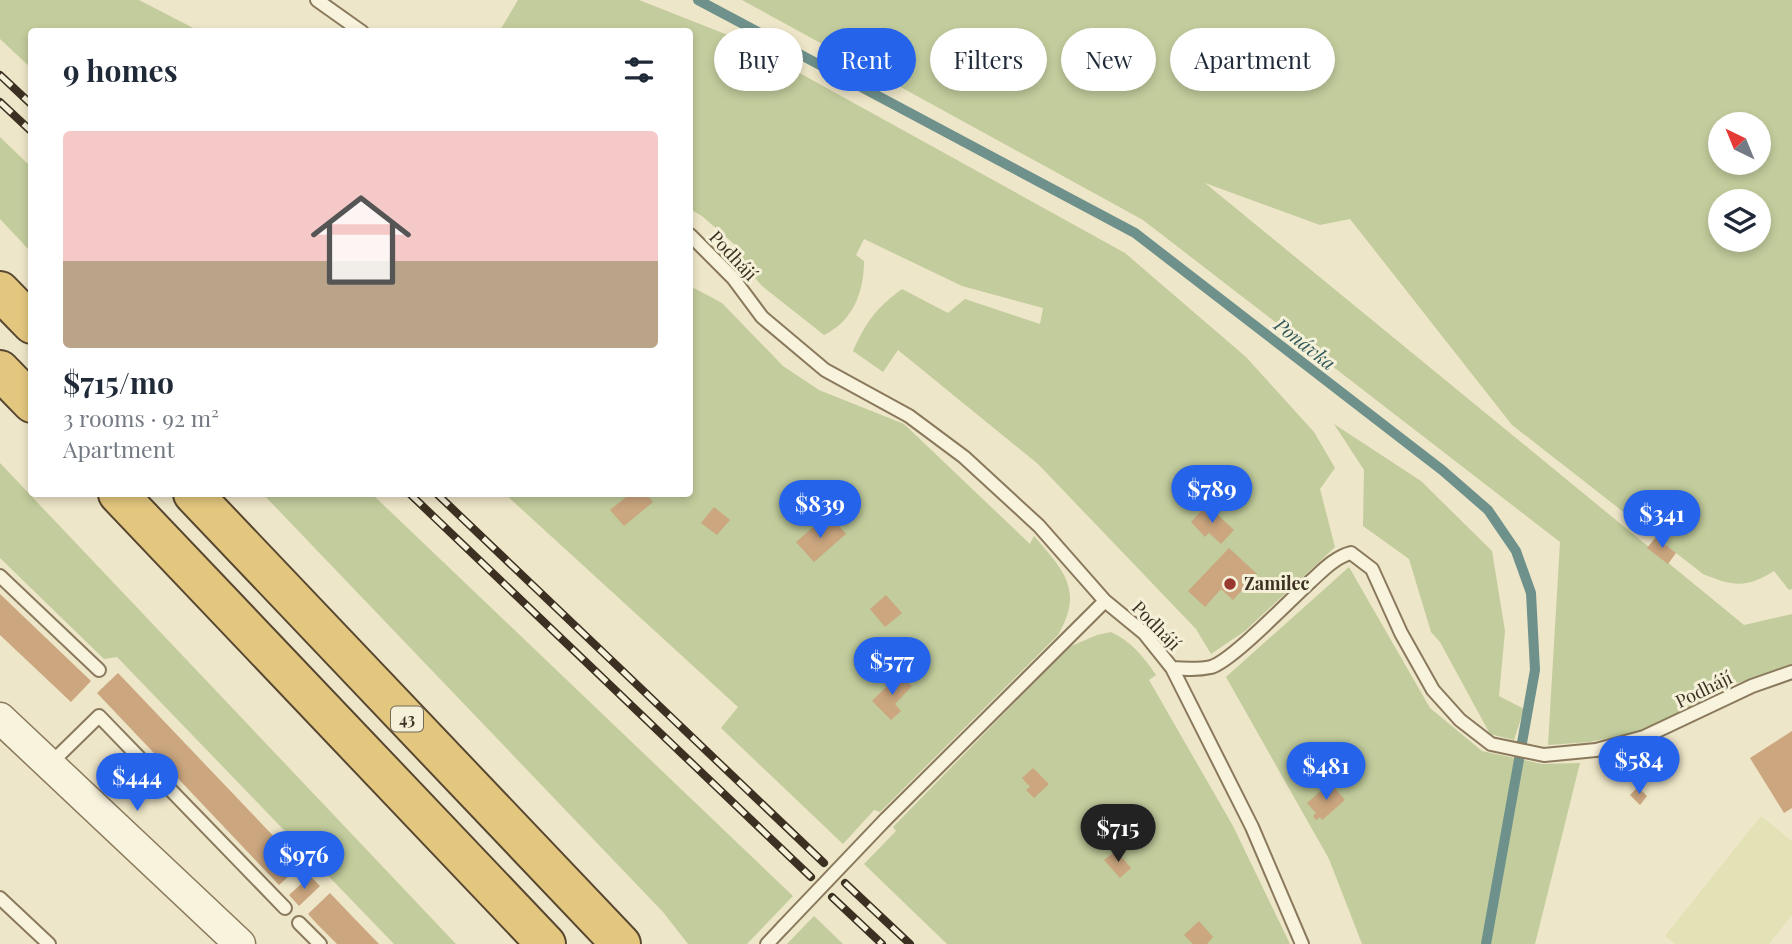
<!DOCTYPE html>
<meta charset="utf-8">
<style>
body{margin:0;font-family:"Playfair Display",serif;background:#f2f2f3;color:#1f2937;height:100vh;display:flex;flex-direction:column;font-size:26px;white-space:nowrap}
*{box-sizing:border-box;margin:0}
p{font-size:23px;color:#747a83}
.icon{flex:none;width:38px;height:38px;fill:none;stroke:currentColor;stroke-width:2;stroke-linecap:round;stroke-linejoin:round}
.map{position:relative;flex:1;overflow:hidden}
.panel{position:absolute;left:28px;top:28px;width:665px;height:469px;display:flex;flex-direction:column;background:#fff;border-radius:7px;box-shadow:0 4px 10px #0003}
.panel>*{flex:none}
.banner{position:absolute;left:714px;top:28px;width:665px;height:63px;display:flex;gap:14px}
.needle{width:46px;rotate:317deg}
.fabs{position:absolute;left:1708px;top:112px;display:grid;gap:14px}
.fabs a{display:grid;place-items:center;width:63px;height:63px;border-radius:50%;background:#fff;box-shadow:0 4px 10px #0003;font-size:35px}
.price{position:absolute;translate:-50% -60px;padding:0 16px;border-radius:24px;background:#2563eb;color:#fff;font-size:23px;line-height:46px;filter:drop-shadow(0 2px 4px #0008)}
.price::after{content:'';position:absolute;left:50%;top:42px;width:21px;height:16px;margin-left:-10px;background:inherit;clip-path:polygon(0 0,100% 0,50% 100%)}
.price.on{background:#222;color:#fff}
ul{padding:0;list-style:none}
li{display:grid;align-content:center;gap:14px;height:371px;padding:0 35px}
li span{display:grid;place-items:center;height:217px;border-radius:7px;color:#555}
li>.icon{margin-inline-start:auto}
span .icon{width:126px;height:126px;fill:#fffc;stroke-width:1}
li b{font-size:30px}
h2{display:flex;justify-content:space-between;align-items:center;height:84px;padding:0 35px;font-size:30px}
.tag{padding:0 24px;border-radius:32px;background:#fff;box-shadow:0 4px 10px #0003;font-size:24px;line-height:63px}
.tag.on{background:#2563eb;color:#fff}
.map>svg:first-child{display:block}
.farmland{fill:#e3e1b6}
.green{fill:#c2cc9c;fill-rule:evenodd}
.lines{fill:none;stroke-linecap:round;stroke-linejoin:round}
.stream{stroke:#6f918c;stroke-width:10}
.building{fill:#cba67f}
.service-casing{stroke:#8a795d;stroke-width:16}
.tertiary-casing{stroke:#8a795d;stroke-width:33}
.trunk-casing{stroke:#584731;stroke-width:42}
.service{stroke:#f8f3dc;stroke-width:12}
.tertiary{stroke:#f8f3dc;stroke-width:30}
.trunk{stroke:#e4c77f;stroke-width:38}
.rail-casing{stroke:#3b3021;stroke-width:8}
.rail{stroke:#f5f0d8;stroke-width:5;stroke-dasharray:16;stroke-linecap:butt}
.service-bridge-casing{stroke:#8a795d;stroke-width:16;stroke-linecap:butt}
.service-bridge{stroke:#f8f3dc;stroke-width:12}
.poi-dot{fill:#98382f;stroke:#f5f0d8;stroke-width:2.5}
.labels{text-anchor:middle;stroke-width:6;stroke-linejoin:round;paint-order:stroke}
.shield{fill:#f5f0d8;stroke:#736a58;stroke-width:2}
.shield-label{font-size:16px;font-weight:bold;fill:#3b3021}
.street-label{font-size:18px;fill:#3b3021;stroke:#f5f0d8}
.poi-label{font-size:18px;font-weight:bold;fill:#3b3021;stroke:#f5f0d8;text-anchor:start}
.water-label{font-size:19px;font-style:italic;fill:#30585a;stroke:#f5f0d8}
</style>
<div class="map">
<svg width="1792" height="944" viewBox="0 0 1792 944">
<rect width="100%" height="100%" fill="#eee6c8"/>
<path class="farmland" d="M1761 816 1792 841V915L1769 944H1675L1665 936Z"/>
<path class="green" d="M0 0H139L199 31 32 32 31 68 0 39Z
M518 0H639L738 39 1125 253 1246 357 1314 432 1335 468 1320 489 1335 547 1245 631 1211 654 1196 629 1038 464 898 350 883 372 853 351C866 322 876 308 902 289L948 313 965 299 1040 324 1043 308 962 286 864 239 856 255 864 261C864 292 853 321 824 335L762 286 736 256 734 244 702 216 690 209V32H499Z
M742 0H1792V589L1789 590 1774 571C1745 589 1733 586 1703 574L1512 425 1350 219 1320 225 1205 183 1744 625 1792 614V666L1737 683 1698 705 1642 731 1590 742 1548 745 1560 542 1143 220ZM1720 124H1759V163H1720ZM1720 201H1759V240H1720Z
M0 137 31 167V252L0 219Z
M690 286 722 303 783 366 819 390 904 424 1030 544 1034 536C1064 571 1084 590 1058 635L880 812 874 810 843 844 721 728 738 707 505 494H690Z
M1334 424 1421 481 1492 551 1505 631 1499 696 1524 709 1514 740 1490 734 1440 642 1431 632 1409 559 1363 526 1364 470Z
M0 463 456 944H394L117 657 104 659 0 558Z
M263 494H372L793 896 747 944H688L663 912Z
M1349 567 1430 708 1482 751 1542 764 1580 763 1535 944H1362L1329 859 1226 677Z
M1111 632C1132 642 1143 656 1156 675L1149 680 1233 826 1290 944H947L864 864 896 831 893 827 1069 647 1097 635Z
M814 916 843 944H787Z"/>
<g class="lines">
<path class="stream" d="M698 0 1135 233 1442 470 1488 510 1516 551 1531 593 1535 670 1486 944"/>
</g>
<path class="building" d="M630 494H646L653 502 624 526 610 510Z
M1207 505 1234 530 1221 544 1209 533 1205 537 1191 522Z
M714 507 730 520 717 535 701 523Z
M819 522 825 529 836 523 846 534 814 562 796 542Z
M1656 537 1676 553 1668 564 1647 548Z
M1229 548 1257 574 1233 600 1221 589 1205 607 1188 591Z
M0 594 91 681 71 702 0 635Z
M886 595 902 613 885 627 870 609Z
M118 673 301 865 279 885 97 693Z
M899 674 912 686 895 704 901 711 891 720 872 701Z
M1792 731V808L1784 813 1750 758Z
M1033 768 1049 784 1034 798 1026 790 1030 787 1022 778Z
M1330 783 1345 800 1322 820 1320 817 1316 820 1313 816 1316 813 1307 803Z
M1638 787 1647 796 1640 805 1630 795Z
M1116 851 1131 868 1120 878 1104 860Z
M310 876 320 886 299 906 289 895Z
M330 893 350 914 379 944H337L318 925 308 914Z
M1199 921 1213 937 1207 944H1193L1184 935Z"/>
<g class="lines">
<defs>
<path id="service" d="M317 0 362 32
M690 235 733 278 762 317 825 370 909 416 964 457 1039 526 1105 601 1144 633 1172 668 1252 827 1302 944
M0 576 99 670
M1172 668C1185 669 1198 670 1211 667 1232 661 1291 599 1311 581 1322 571 1335 557 1351 553L1372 569 1401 633 1433 690 1460 720 1491 744 1544 755 1596 750 1644 737 1752 686 1792 672
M49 765 99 716 285 908
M885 820 1105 601
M0 898 49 944
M299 923 320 944
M767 944 783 927"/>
<path id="tertiary" d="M0 718 240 944"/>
<path id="trunk" d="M0 291 32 324
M0 370 32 403
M118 494 546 944
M193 494 621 944"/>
</defs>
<use href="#service" class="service-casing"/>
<use href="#tertiary" class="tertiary-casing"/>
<use href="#trunk" class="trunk-casing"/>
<use href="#service" class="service"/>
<use href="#tertiary" class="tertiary"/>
<use href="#trunk" class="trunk"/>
<defs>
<path id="rail" d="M0 75 32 105
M0 102 32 132
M410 494 811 877
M437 494 824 863
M845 883 910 944
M832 897 882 944"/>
</defs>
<use href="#rail" class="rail-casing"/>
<use href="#rail" class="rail"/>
<defs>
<path id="service-bridge" d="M783 927 885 820"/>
</defs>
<use href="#service-bridge" class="service-bridge-casing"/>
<use href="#service-bridge" class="service-bridge"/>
</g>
<circle class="poi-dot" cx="1230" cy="584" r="7"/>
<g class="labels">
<rect class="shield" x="391" y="706.5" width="32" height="25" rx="5"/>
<g class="shield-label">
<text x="407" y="725">43</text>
</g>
<g class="street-label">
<text transform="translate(733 256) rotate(47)" y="6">Podhájí</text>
<text transform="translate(1156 626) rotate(46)" y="6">Podhájí</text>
<text transform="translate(1704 690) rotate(-26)" y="6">Podhájí</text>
</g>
<g class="poi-label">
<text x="1244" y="590">Zamilec</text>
</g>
<g class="water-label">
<text transform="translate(1305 344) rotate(38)" y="7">Ponávka</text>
</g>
</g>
</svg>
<div class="fabs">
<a><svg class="needle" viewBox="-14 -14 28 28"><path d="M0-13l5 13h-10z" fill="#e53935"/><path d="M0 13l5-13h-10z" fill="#747a83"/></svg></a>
<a><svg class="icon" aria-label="layers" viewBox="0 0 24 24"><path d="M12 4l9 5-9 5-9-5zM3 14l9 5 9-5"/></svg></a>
</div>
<b class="price" style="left:1212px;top:525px">$789</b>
<b class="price" style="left:820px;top:540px">$839</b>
<b class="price" style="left:1662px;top:550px">$341</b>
<b class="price" style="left:892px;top:697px">$577</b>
<b class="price" style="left:1639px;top:796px">$584</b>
<b class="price" style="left:1326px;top:802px">$481</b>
<b class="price" style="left:137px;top:813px">$444</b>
<b class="price on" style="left:1118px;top:864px">$715</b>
<b class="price" style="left:304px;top:891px">$976</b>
<div class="banner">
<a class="tag">Buy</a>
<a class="tag on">Rent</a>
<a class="tag">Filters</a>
<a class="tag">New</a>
<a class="tag">Apartment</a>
</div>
<section class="panel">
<h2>9 homes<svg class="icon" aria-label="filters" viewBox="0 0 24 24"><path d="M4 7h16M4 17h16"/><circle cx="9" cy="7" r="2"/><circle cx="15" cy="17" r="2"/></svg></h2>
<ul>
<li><span style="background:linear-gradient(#f6c9c9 60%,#b9a48a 0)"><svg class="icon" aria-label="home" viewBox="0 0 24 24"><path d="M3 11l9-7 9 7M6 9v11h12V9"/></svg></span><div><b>$715/mo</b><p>3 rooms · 92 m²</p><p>Apartment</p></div></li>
</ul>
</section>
</div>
